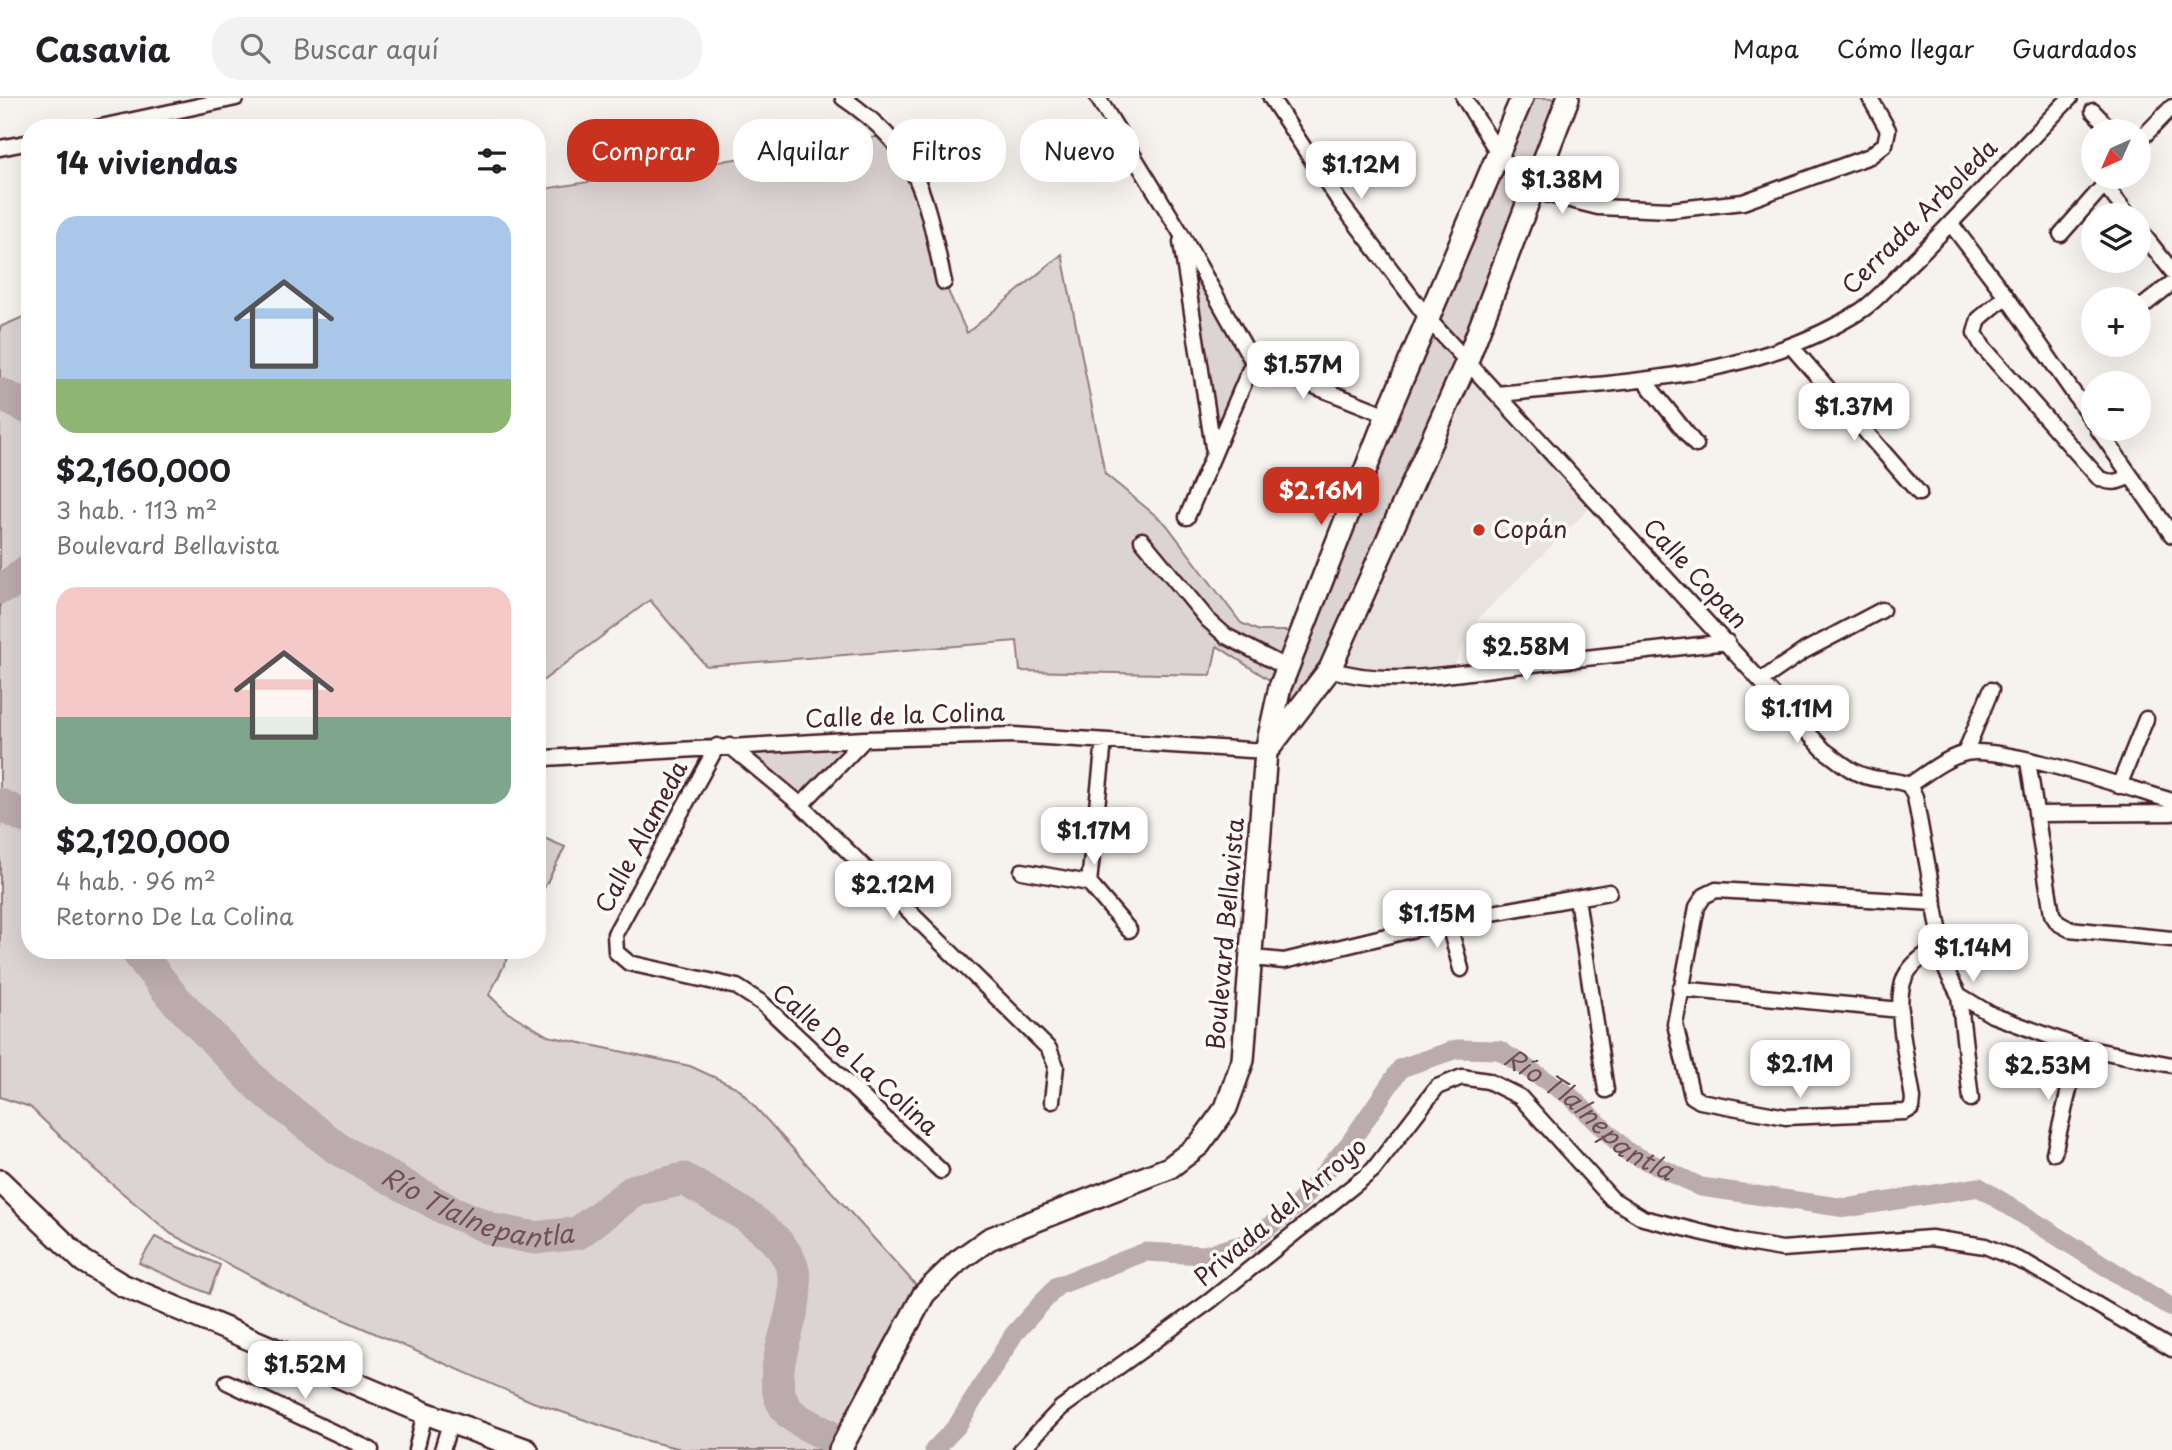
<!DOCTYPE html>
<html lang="es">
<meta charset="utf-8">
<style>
body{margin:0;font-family:"Playpen Sans",sans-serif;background:#f2f2f2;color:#202124;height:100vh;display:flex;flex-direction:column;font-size:26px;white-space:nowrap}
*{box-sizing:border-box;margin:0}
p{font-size:23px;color:#757577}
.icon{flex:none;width:38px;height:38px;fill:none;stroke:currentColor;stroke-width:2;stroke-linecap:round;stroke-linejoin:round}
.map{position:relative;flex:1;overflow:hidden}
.panel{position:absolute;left:21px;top:21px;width:525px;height:840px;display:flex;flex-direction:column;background:#fff;border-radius:28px;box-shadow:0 7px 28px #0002}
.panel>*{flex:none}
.banner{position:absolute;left:567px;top:21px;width:665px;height:63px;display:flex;gap:14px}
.needle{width:46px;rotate:225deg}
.tools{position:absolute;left:2081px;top:21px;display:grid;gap:14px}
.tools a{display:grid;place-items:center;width:70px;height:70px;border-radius:50%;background:#fff;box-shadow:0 7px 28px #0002;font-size:35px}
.price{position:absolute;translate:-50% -60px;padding:0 16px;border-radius:14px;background:#fff;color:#222;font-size:23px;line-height:46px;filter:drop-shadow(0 2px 4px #0008)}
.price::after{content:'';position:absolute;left:50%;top:42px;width:21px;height:16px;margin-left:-10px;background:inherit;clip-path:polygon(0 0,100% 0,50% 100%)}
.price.on{background:#c8321e;color:#fff}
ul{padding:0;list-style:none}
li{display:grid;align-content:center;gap:14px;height:371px;padding:0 35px}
li span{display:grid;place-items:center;height:217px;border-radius:21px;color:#555}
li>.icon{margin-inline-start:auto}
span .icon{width:126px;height:126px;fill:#fffc;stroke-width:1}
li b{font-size:30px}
h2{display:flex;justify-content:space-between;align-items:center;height:84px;padding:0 35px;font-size:30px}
.tag{padding:0 24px;border-radius:28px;background:#fff;box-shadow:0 7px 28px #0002;font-size:24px;line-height:63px}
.tag.on{background:#c8321e;color:#fff}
header{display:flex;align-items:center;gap:42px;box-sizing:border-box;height:98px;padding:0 35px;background:#fff;border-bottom:2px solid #e0e0e0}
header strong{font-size:33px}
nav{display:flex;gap:38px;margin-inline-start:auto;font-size:24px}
.search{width:490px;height:63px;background:#f2f2f2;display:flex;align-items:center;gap:18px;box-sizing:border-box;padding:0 24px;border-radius:28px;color:#757577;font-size:26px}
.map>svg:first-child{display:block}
.built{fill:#e9e3e0}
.green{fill:#dcd4d2;stroke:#937a7e;stroke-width:2}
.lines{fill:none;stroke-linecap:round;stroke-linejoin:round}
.canal{stroke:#bbabac;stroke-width:19}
.river{stroke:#bbabac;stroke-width:33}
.street-casing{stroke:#4a1f2b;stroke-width:19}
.secondary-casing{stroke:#4a1f2b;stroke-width:26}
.street{stroke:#fdfcf7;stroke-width:14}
.secondary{stroke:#fdfcf7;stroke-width:21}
.poi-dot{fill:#c8321e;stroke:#fdfcf7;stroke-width:2.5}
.labels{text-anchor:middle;stroke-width:7;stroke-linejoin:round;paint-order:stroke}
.street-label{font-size:24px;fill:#4a1f2b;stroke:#fdfcf7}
.poi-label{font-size:24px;fill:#4a1f2b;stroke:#fdfcf7;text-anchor:start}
.water-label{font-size:26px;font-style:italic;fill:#725058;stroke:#fdfcf7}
</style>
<header>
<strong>Casavia</strong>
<div class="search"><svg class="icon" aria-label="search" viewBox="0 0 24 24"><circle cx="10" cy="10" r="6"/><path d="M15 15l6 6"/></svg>Buscar aquí</div>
<nav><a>Mapa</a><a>Cómo llegar</a><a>Guardados</a></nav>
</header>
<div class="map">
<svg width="2172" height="1352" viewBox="0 0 2172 1352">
<rect width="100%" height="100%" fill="#f6f3ef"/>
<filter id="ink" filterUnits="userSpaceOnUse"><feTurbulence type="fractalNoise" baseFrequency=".0143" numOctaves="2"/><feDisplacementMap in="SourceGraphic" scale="14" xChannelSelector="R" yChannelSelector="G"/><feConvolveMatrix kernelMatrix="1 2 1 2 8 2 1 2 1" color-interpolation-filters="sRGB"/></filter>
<g filter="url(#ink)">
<path class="built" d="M1467 263 1596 404 1472 527 1451 575 1330 571Z"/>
<path class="green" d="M1522 0H1566L1330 571 1266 653 1280 589 1217 548 1211 577 1020 573 1017 543 706 568 650 502 537 587V92L889 37 910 64 944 184 967 235 1062 156 1105 376 1166 426 1241 525 1259 533H1302Z
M1179 132 1253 264 1214 350Z
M30 216V852H512L489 897 506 913 548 938 690 968 738 990 924 1196 840 1352H686L643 1342 533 1304 289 1198 171 1136 93 1070 30 1009 0 999V229Z
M865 641 801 707 730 648Z
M537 737 565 749 537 804Z
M155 1139 220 1167 209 1196 139 1165Z"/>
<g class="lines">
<path class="canal" id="s1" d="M934 1352 957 1328 1014 1236 1057 1188 1145 1154 1204 1157 1248 1145 1299 1105 1349 1046 1401 970 1457 951 1499 952 1570 998 1628 1054 1701 1089 1846 1110 1979 1089 2172 1210"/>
<g class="river">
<path d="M0 296 30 311"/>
<path d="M0 490 13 485 30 471"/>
<path d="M0 707 30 721"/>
<path id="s2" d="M136 852 172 898 262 991 338 1051 446 1111 494 1132 535 1140 578 1135 635 1092 684 1081C718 1102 776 1128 791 1166 810 1214 753 1275 790 1315 799 1324 816 1331 827 1337"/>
</g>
<defs>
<path id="street" d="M843 0C921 53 925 97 944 184
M1098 0 1179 132 1253 264 1187 419
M1271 0 1339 103 1429 222 1824 652C1838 662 1853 676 1869 679 1884 683 1895 681 1909 687
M1464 0 1500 58 1534 93 1598 109 1670 112 1743 104 1870 58 1885 46 1888 32 1870 0
M2093 13 2112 33
M96 30 236 0
M2138 44 2172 9
M0 50 30 44
M2108 83 2111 95 2128 117
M1951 126 2006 198 2093 323
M2138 130 2172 173
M2061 136 2111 79
M1181 144 1213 349
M2006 198 1979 221 1975 235 1983 249 2098 379C2111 387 2118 384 2131 378
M2138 212 2172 185
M1791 248 1919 395
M1253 264 1387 317
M1644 282 1696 347
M1497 296C1619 284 1756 281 1862 212 1881 199 1898 177 1915 161 1968 109 2018 53 2070 0
M2098 331 2172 437
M1142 442 1208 522 1226 538 1287 570
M1330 571C1387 590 1456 575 1515 568 1585 560 1656 552 1727 544
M1763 581 1804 553 1882 512
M717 648 615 836 616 854 629 865 737 889 762 905 941 1073
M730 648 801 707 1049 951 1056 968 1052 1003
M1965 655 1991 592
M545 660 865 641 1014 637 1266 653
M2028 663 2052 816 2058 825 2069 831 2172 841
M1909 687 1915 699 1947 874 1959 897 1992 917 2079 949 2172 967
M1909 687C1926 676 1945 660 1966 655 2001 647 2131 691 2172 703
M2119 688 2146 621
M801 707 865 641
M2036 716 2172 715
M1022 773 1089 785 1129 832
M1089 785 1104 643
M1577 800 1606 992
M1935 805 1716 792 1704 798 1697 809 1675 926 1692 998 1700 1003 1786 1019 1905 1014 1912 1010 1913 1001C1909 970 1892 907 1905 879 1912 864 1928 855 1942 846
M1448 823 1461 871
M1253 860 1284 863 1448 823 1609 794
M1680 891 1901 912
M1959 897 1971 1001
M2054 1055 2079 949
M227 1284 371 1352
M416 1352 425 1315
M442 1352 450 1325
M1021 1352 1061 1310 1210 1203 1373 1072 1437 989 1462 979 1488 983 1520 999 1612 1101 1643 1120 1741 1144 1782 1151 1931 1140 1985 1148 2028 1166 2172 1251"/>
<path id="secondary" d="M1270 649 1330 571 1467 263 1568 0
M0 1083 83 1163 122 1187 425 1315 527 1352
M840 1352 924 1196 958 1163 989 1141 1169 1070 1199 1047 1226 1010 1243 962 1266 653 1280 589 1387 317 1522 0"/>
</defs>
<use href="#street" class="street-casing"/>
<use href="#secondary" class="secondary-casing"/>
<use href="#street" class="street"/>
<use href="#secondary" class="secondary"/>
</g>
</g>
<circle class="poi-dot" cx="1479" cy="432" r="7"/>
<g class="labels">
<g class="street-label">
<text transform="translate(1920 119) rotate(-45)" y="8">Cerrada Arboleda</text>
<text transform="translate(1695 476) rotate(47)" y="8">Calle Copan</text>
<text transform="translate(905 618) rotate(-2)" y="8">Calle de la Colina</text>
<text transform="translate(642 739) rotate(-62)" y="8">Calle Alameda</text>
<text transform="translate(1226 836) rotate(-85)" y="8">Boulevard Bellavista</text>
<text transform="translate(855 962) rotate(42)" y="8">Calle De La Colina</text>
<text transform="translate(1281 1114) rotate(-40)" y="8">Privada del Arroyo</text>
</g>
<g class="poi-label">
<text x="1493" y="440">Copán</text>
</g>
<g class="water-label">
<text dy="9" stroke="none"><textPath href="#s1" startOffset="852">Río Tlalnepantla</textPath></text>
<text dy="9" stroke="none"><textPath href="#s2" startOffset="439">Río Tlalnepantla</textPath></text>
</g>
</g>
</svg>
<div class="tools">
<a><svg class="needle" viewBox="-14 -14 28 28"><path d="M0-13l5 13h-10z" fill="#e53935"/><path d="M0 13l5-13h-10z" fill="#757577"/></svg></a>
<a><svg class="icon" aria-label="layers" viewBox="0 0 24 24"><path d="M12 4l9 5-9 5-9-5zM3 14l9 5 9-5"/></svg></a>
<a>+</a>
<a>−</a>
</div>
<b class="price" style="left:1361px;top:103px">$1.12M</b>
<b class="price" style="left:1562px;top:118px">$1.38M</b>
<b class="price" style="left:1303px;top:303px">$1.57M</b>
<b class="price" style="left:1854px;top:345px">$1.37M</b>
<b class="price on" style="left:1321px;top:429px">$2.16M</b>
<b class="price" style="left:1526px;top:585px">$2.58M</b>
<b class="price" style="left:1797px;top:647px">$1.11M</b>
<b class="price" style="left:1094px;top:769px">$1.17M</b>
<b class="price" style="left:893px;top:823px">$2.12M</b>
<b class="price" style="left:1437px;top:852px">$1.15M</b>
<b class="price" style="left:1973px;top:886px">$1.14M</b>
<b class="price" style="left:1800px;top:1002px">$2.1M</b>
<b class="price" style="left:2048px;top:1004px">$2.53M</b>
<b class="price" style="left:305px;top:1303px">$1.52M</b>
<div class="banner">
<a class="tag on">Comprar</a>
<a class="tag">Alquilar</a>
<a class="tag">Filtros</a>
<a class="tag">Nuevo</a>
</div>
<section class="panel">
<h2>14 viviendas<svg class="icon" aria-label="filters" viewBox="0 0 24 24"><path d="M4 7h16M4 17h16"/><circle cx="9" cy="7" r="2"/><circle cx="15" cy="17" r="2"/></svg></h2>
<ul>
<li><span style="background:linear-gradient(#a9c7e8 75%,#8fb573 0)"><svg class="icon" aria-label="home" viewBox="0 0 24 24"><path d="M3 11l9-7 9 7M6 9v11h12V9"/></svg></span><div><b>$2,160,000</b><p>3 hab. · 113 m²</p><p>Boulevard Bellavista</p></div></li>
<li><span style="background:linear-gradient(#f6c9c9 60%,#7fa58c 0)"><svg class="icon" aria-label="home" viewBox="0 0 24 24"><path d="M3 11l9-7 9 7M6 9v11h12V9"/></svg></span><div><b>$2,120,000</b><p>4 hab. · 96 m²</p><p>Retorno De La Colina</p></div></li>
</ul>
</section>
</div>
